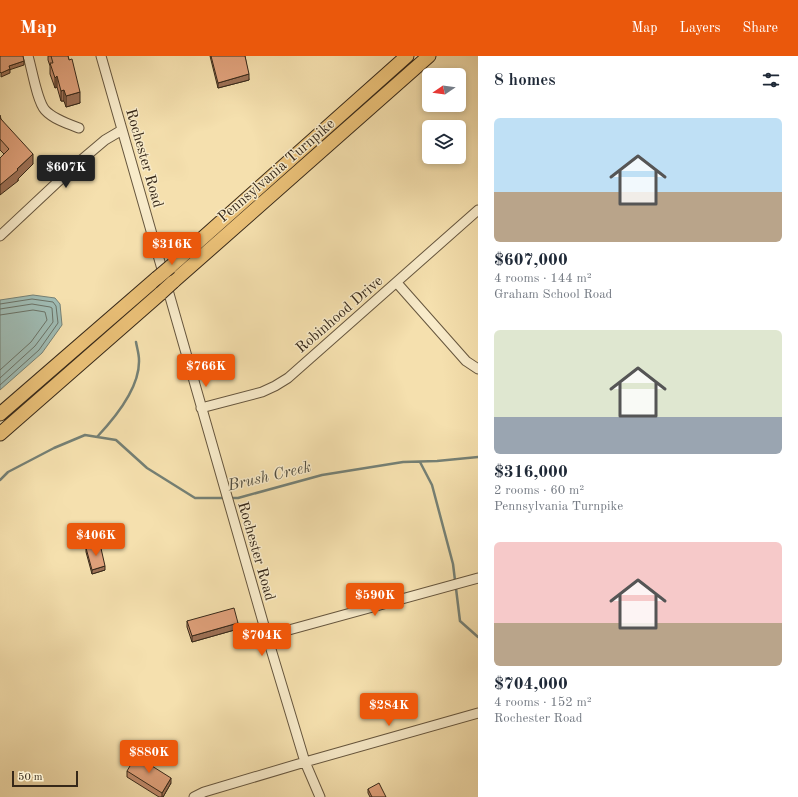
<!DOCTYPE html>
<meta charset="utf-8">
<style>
body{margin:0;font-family:"Old Standard TT",serif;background:#f6f6f7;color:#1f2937;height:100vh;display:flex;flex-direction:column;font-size:15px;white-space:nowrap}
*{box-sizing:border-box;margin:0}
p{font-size:13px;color:#747a83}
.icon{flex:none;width:22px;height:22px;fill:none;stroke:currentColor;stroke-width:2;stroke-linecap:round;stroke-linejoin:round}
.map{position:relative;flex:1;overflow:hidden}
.drawer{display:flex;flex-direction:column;background:#fff;width:320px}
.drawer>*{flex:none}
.needle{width:26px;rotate:257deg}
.fabs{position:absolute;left:422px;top:12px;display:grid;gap:8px}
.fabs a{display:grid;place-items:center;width:44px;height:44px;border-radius:6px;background:#fff;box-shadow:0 2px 6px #0003;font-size:20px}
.scale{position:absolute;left:12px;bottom:10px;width:66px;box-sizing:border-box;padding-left:4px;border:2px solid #362819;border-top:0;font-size:11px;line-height:14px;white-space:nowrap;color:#362819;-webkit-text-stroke:3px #f8ebca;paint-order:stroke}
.price{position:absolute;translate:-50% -34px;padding:0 9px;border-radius:4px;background:#ea580c;color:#fff;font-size:13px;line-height:26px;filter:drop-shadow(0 1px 2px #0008)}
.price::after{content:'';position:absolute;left:50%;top:24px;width:12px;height:9px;margin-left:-6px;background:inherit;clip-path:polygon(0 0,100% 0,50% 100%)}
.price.current{background:#222;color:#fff}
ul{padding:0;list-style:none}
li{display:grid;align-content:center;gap:8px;height:212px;padding:0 16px}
li span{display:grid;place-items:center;height:124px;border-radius:6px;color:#555}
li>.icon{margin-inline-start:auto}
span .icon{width:72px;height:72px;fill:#fffc;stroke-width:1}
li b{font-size:17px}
h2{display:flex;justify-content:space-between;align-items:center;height:48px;padding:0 16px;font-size:17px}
header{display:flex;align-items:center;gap:24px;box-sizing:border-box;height:56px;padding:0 20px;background:#ea580c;color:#fff}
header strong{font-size:19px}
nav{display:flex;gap:22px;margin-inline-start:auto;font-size:14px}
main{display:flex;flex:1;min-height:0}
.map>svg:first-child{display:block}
.water{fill:#9fbbb3;stroke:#758075}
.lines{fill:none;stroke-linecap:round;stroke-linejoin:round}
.shore{stroke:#6a7266;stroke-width:1}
.stream{stroke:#758075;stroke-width:2.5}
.minor-casing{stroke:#66563e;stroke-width:11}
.highway-casing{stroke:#362819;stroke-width:15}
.minor{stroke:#f8ebca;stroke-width:9}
.highway{stroke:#eac077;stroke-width:13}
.highway-bridge-casing{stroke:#362819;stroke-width:15;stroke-linecap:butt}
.highway-bridge{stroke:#eac077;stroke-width:13}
.wall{fill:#c18a6a;stroke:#362819}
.shaded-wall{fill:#9d7156;stroke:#362819}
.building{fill:#e0a17b;stroke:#362819}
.labels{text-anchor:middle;stroke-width:3;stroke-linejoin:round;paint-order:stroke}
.street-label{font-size:15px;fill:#362819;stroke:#f8ebca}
.water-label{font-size:16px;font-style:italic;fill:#504d40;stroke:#f8ebca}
</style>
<header>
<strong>Map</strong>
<nav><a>Map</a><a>Layers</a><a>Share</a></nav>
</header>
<main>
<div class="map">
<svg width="478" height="741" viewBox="0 0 478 741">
<rect width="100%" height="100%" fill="#f5e0ae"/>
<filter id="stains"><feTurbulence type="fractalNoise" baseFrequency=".005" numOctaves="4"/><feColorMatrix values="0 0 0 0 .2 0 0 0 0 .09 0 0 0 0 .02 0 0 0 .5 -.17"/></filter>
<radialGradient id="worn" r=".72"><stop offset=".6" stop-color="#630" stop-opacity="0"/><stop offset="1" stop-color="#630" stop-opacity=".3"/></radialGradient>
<path class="water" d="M33 239 55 242 60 248 62 269 42 297 0 334V244Z"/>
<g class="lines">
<path class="shore" d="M0 248 32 243 53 246 56 250 58 267 39 294 0 329
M0 253 32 248 50 251 52 252 53 266 35 290 0 322
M0 259 33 254 45 256 47 264 31 286 0 314"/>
<path class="stream" d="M97 381C115 362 140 332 139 304 139 298 137 292 136 286
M420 406 432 429 453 508 460 565 478 581
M0 424 8 416 54 392 85 379 116 384 147 412 195 442H238L322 419 403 406 437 405 478 401"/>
<defs>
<path id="minor" d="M28 0C32 13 37 45 45 54 53 63 68 68 79 72
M101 0 267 580 305 706 320 741
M0 180 79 106 105 84 122 74
M397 227 466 305 478 313
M201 352 262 336 275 330 288 322 478 154
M267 580 478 522
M194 741 204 736 305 706 478 657"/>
<path id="highway" d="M170 211 407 0
M173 226 429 0
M0 358 157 222
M0 378 161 237"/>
</defs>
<use href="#minor" class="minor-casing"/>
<use href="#highway" class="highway-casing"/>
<use href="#minor" class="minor"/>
<use href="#highway" class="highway"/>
<defs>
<path id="highway-bridge" d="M157 222 170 211
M161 237 173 226"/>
</defs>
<use href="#highway-bridge" class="highway-bridge-casing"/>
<use href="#highway-bridge" class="highway-bridge"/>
</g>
<path class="wall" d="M48 0H68L80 47 66 51 64 45H61L57 31 55 32 50 18V10L48 4Z
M210 0H245L249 24 218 32Z
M0 59 1 63 33 108 18 123V125L4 98 0 94Z
M86 492 105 514 92 518 86 496Z
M187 565 238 573 192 586 187 571Z
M127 715 171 727 163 741H159L127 721Z
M368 733 386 741H370L368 737Z"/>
<path class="shaded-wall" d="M24 5V9L9 14V10Z
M10 13V17L1 21V17Z
M249 18V24L218 32V27Z
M57 20V31L55 32V22Z
M64 34V45H61V35Z
M80 36V47L66 51V40Z
M33 98V108L18 123V125L0 139V129Z
M105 510V514L92 518V514Z
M238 567V573L192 586V580Z
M171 722V727L163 741H162V737Z"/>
<path class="building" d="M0 0H23L24 5 9 10 10 13 1 17 0 16Z
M51 0H68L69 4 72 3 80 36 66 40 64 34 61 35 57 20 55 22 50 7H53Z
M211 0H245L249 18 218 27Z
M0 62 33 98 17 113 18 114 0 129V102L9 93 0 83Z
M100 488 105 510 92 514 86 492Z
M234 552 238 567 192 580 187 565Z
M136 700 171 722 162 737 127 715Z
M379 727 386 741H372L368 733Z"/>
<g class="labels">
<g class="street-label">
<text transform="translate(145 102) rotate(74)" y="5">Rochester Road</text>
<text transform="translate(276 114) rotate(-41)" y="5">Pennsylvania Turnpike</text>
<text transform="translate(339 258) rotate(-41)" y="5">Robinhood Drive</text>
<text transform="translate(257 495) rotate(74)" y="5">Rochester Road</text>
</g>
<g class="water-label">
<text transform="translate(269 419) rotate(-13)" y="6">Brush Creek</text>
</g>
</g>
<rect width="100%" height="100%" filter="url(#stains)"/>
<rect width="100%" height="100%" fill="url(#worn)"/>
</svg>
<div class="fabs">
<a><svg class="needle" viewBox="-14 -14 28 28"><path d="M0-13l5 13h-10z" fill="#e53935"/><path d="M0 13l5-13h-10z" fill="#747a83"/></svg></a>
<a><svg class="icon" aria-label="layers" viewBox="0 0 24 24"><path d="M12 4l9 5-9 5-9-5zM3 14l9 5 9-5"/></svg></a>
</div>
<div class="scale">50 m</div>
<b class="price current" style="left:66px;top:133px">$607K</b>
<b class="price" style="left:172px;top:210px">$316K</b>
<b class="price" style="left:206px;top:332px">$766K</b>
<b class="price" style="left:96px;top:501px">$406K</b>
<b class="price" style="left:375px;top:561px">$590K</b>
<b class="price" style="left:262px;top:601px">$704K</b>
<b class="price" style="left:389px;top:671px">$284K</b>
<b class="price" style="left:149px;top:718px">$880K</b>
</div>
<section class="drawer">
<h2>8 homes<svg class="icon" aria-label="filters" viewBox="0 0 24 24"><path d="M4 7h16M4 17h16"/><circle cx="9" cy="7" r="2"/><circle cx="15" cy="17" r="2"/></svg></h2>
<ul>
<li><span style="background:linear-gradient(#bfe0f5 60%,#b9a48a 0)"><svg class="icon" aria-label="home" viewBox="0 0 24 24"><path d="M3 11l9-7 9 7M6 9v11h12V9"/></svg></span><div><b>$607,000</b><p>4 rooms · 144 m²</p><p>Graham School Road</p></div></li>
<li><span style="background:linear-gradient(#dfe7d0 70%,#9aa5b1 0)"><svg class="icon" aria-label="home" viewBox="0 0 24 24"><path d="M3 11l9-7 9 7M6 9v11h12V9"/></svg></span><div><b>$316,000</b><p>2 rooms · 60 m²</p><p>Pennsylvania Turnpike</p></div></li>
<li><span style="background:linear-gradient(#f6c9c9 65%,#b9a48a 0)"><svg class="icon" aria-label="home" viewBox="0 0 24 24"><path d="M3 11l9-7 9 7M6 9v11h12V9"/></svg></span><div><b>$704,000</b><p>4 rooms · 152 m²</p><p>Rochester Road</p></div></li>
</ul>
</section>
</main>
